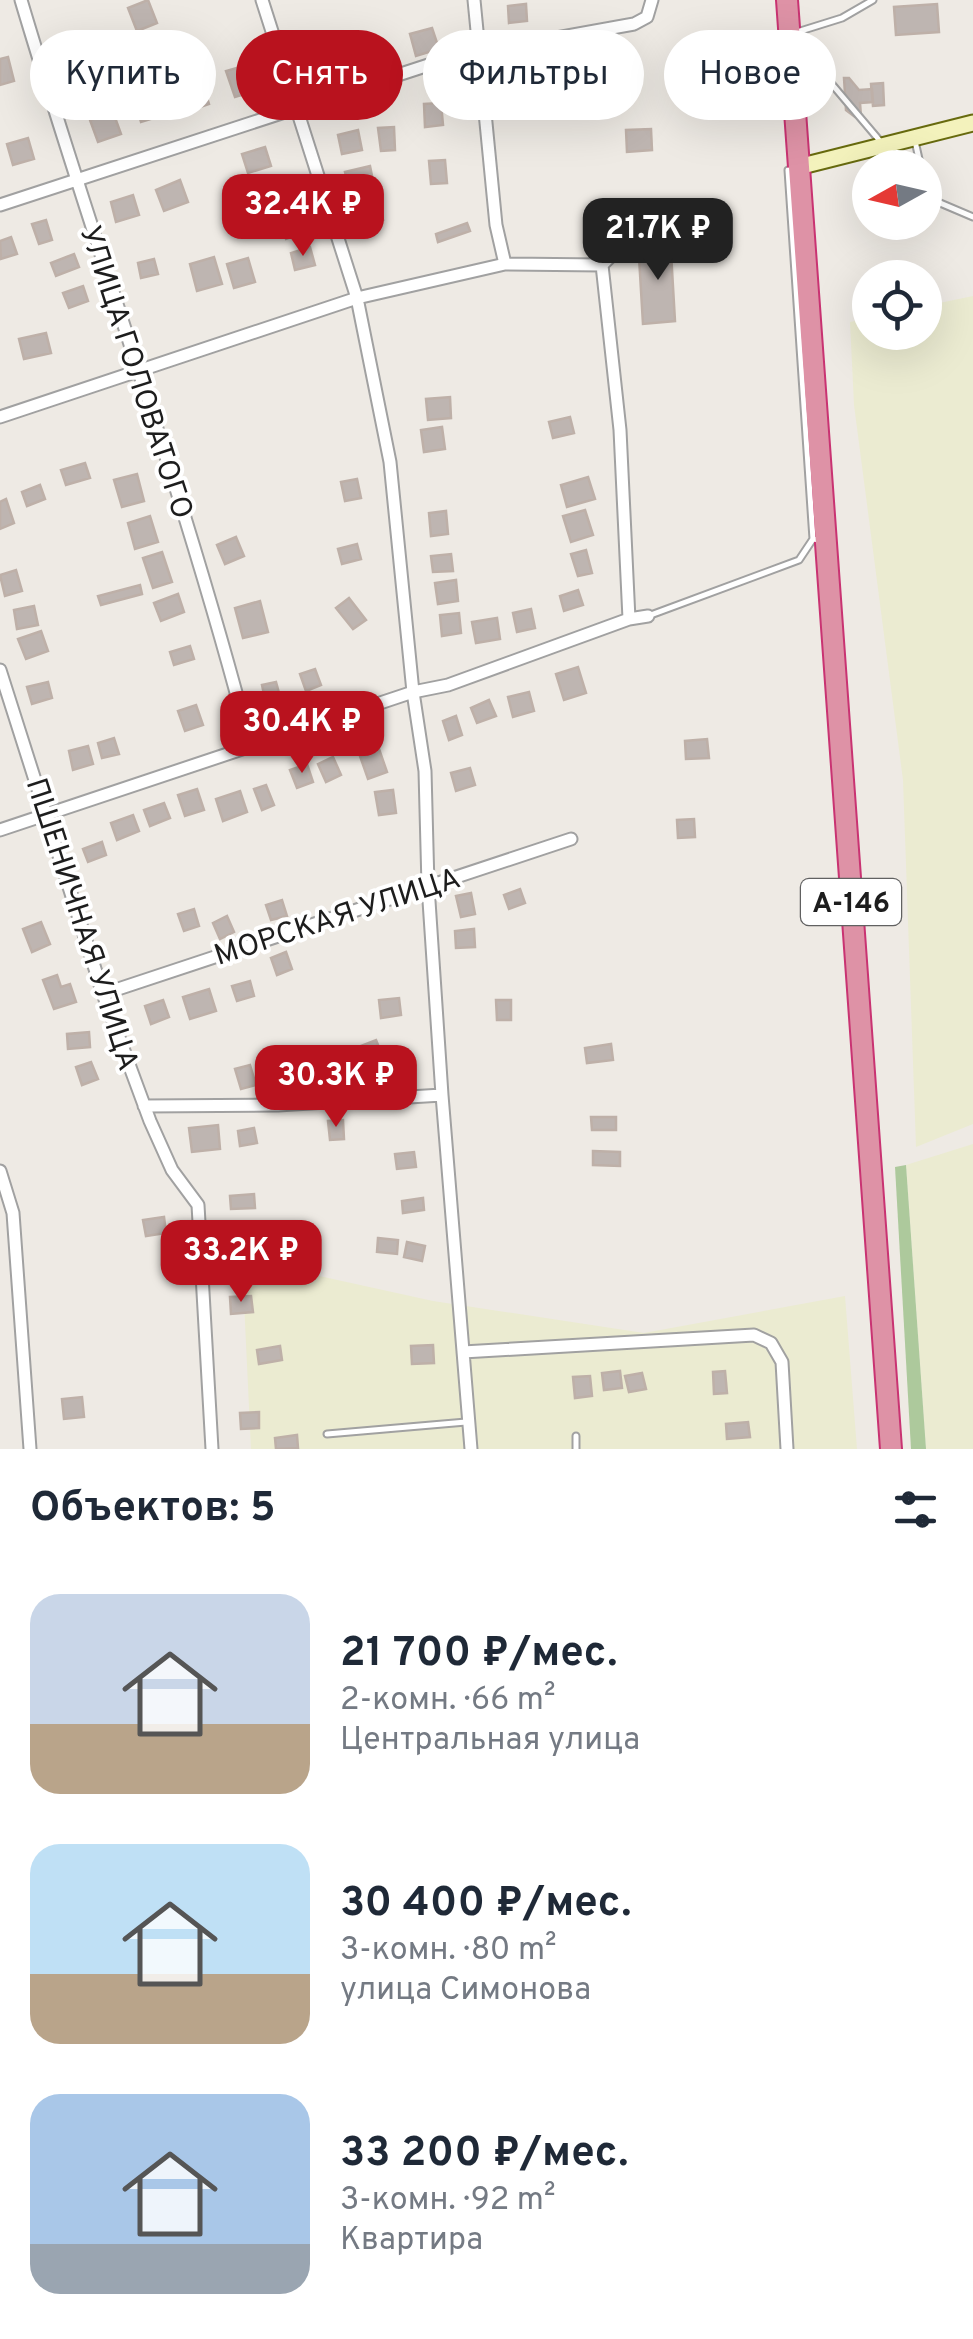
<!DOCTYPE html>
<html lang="ru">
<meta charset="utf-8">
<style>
body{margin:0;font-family:Overpass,sans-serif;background:#f2f2f3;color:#1f2937;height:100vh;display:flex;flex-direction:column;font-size:38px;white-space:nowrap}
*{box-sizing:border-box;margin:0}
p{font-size:32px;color:#747a83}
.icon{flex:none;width:55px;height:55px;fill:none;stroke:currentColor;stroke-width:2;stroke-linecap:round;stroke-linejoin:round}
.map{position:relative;height:1449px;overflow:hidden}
.panel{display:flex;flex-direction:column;background:#fff;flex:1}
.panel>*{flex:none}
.top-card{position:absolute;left:30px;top:30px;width:915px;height:90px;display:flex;gap:20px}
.needle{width:65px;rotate:262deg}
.controls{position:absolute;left:852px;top:150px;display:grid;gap:20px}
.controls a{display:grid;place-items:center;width:90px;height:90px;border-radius:50%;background:#fff;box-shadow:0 10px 40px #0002;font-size:50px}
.price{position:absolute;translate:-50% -85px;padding:0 22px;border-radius:20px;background:#b9121e;color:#fff;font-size:32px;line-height:65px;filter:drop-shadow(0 2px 5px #0008)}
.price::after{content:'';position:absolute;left:50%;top:60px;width:30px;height:22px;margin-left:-15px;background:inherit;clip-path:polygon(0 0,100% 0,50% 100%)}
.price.active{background:#222;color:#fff}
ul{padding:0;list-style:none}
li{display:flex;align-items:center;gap:30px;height:250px;padding:0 30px}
li span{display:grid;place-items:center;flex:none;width:280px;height:200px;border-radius:30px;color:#555}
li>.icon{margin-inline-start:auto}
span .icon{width:120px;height:120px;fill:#fffc;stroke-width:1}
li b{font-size:42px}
h2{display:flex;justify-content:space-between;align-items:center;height:120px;padding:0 30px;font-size:42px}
.pill{padding:0 35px;border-radius:45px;background:#fff;box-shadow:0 10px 40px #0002;font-size:35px;line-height:90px}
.pill.active{background:#b9121e;color:#fff}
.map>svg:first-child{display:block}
.farmland{fill:#ebebd1}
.forest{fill:#adc99c}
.building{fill:#beb5b1;stroke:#beb0a8;stroke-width:2.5}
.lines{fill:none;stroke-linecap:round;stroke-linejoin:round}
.lane-casing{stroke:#a1a1a1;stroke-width:9}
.street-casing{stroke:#a1a1a1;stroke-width:15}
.secondary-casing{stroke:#676a0e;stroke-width:19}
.highway-casing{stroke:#c93372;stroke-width:24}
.lane{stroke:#fff;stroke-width:5}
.street{stroke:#fff;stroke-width:11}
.secondary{stroke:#f3f2bc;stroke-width:15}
.highway{stroke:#de92a6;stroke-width:20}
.labels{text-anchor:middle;stroke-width:8;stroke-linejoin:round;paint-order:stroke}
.shield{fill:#fff;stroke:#616161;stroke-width:2.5}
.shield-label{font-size:28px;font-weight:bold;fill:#1d1d1d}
.street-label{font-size:30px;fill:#1d1d1d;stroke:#fff}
</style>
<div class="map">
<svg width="973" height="1449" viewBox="0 0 973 1449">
<rect width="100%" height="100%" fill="#eeeae4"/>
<path class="farmland" d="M973 296V1124L916 1147 903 780 854 405 850 322 870 318V332H925V306Z
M973 1144V1449H926L906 1165Z
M242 1259 433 1301 644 1333 845 1296 857 1449H251Z"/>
<path class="forest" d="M906 1165 926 1449H911L895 1167Z"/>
<path class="building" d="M148 0 157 23 137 31 128 8Z
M526 4 527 21 509 23 508 6Z
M937 4 939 32 896 35 894 7Z
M432 28 439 49 416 56 410 34Z
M81 39 85 54 66 59 62 43Z
M330 48 336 72 315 76 310 53Z
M8 57 14 81 0 85V59Z
M89 61 92 73 71 77 68 65Z
M247 65 255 91 235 97 226 71Z
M844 78H849L859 90 872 89 873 102 860 103 861 116 855 117 846 110Z
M201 79 209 104 189 111 181 86Z
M883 83 884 105 873 106 871 84Z
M156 91 164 115 141 122 134 97Z
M441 103 443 125 425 127 424 104Z
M113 112 121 134 98 142 90 120Z
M394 127 395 150 381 151 378 128Z
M651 129 652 150 627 152 626 130Z
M358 130 362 150 342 154 338 135Z
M28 138 34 159 13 165 7 144Z
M265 147 271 166 248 173 242 154Z
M445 160 447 183 431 184 429 161Z
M370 166 373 181 349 187 345 172Z
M180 180 188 202 164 211 156 190Z
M133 195 139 215 116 222 111 202Z
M378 196 383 220 363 224 357 201Z
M302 217 307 231 286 239 281 226Z
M46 220 52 240 39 244 32 224Z
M467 223 470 231 438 242 436 234Z
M670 235 675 321 643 324 639 257 653 256 652 236Z
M11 237 17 254 1 259 0 241Z
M310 247 315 265 295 270 291 253Z
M74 254 79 267 56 276 51 263Z
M214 257 222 284 197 291 190 264Z
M248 258 255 282 234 288 227 264Z
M154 259 158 274 141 278 138 263Z
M83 286 88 301 69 308 63 293Z
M46 333 51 353 24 359 19 339Z
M450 397 451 418 428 420 426 399Z
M570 417 574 433 553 438 549 422Z
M442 427 445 449 424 452 421 430Z
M85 463 90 478 66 485 61 470Z
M137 474 144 501 122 507 114 480Z
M588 477 595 499 567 507 561 485Z
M357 479 361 498 345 501 341 482Z
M40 485 45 499 27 506 22 492Z
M6 499 14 523 0 529V502Z
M585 510 593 535 571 542 563 516Z
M446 511 448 534 431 536 429 513Z
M150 516 158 542 135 549 128 523Z
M236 537 244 556 225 564 217 545Z
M357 544 361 559 342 564 338 549Z
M586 550 592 573 578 576 571 554Z
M162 552 172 582 153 588 143 558Z
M451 554 453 571 433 572 431 556Z
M16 570 22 591 5 596 0 575Z
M456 580 458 601 438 604 435 583Z
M140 585 142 594 101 605 98 596Z
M578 590 583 605 564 611 560 596Z
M178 594 184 612 161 621 154 603Z
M349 598 366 620 353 629 336 608Z
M260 601 268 632 243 638 235 608Z
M34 606 38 625 17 629 14 610Z
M531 609 535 628 517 632 513 613Z
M459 613 461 633 442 636 440 615Z
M497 618 500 639 476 643 472 622Z
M41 631 48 651 26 659 18 639Z
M190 646 194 659 174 665 170 652Z
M578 667 586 693 564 700 556 674Z
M315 669 321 685 306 691 300 674Z
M48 682 52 698 32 704 27 687Z
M276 682 281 700 266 704 262 685Z
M529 692 534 711 513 717 508 697Z
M489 700 496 716 477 723 471 708Z
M196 705 203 725 185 731 178 711Z
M456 716 462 735 449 740 443 721Z
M114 738 119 754 102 758 98 743Z
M707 739 709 758 686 759 685 741Z
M88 746 93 764 73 770 69 751Z
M379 749 387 772 368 779 360 756Z
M333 757 341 775 326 782 318 764Z
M307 764 313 782 297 788 290 770Z
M470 768 475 785 456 791 451 773Z
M266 785 274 805 262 810 254 789Z
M197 789 204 810 185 816 178 795Z
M393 790 396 813 379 815 375 792Z
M240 791 247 812 223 821 216 799Z
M164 803 170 818 150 826 144 810Z
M133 815 139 831 117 840 111 823Z
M694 819 695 837 678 838 677 820Z
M102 842 106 855 88 862 83 849Z
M520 889 525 903 509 909 504 895Z
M471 893 475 914 461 917 456 896Z
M282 900 287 916 271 920 266 905Z
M194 909 199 926 184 931 178 914Z
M227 916 234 932 220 939 213 923Z
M41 922 50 944 32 952 23 929Z
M474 929 475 947 456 948 455 931Z
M286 952 292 969 277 975 271 958Z
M57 975 61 987 70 984 76 1002 54 1009 43 980Z
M250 981 254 996 237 1001 232 986Z
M209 989 216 1011 190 1019 183 997Z
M399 998 401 1015 381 1018 379 1000Z
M163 1000 169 1017 151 1024 145 1006Z
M496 1000H511V1020H497Z
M89 1032 90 1047 68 1049 67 1034Z
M376 1040 385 1062 370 1068 361 1046Z
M611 1044 613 1060 587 1063 585 1048Z
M352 1048 358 1068 346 1071 340 1051Z
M332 1053 338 1070 324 1075 318 1057Z
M91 1062 98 1079 82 1085 76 1067Z
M250 1065 256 1085 241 1089 235 1069Z
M591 1117H616V1130H592Z
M343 1120 344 1139 330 1140 328 1121Z
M218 1125 220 1149 192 1152 189 1128Z
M254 1128 257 1143 240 1146 238 1131Z
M593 1151 620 1152V1166L593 1165Z
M414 1152 416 1167 397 1169 395 1154Z
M254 1194 255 1208 231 1209 230 1196Z
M423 1198 424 1210 403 1213 402 1201Z
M164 1217 166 1233 146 1236 143 1220Z
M378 1238 398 1240 397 1254 377 1252Z
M407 1242 425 1246 422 1261 404 1257Z
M251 1296 253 1312 231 1314 230 1297Z
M433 1345 434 1363 412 1364 411 1346Z
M280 1346 282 1360 259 1364 257 1350Z
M620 1371 622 1388 604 1390 602 1373Z
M725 1371 727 1393 714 1394 713 1372Z
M642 1373 646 1389 629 1392 625 1376Z
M590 1376 592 1396 575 1398 573 1377Z
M82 1397 84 1417 64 1419 62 1399Z
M259 1412V1428L241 1429 240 1413Z
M748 1422 750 1437 727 1439 726 1424Z
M297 1435 298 1448 276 1449 275 1438Z"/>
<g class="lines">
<defs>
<path id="lane" d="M794 33 842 18 873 0
M797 43 880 141
M915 141 921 168
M788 170 813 539 820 540
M925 191 926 197 973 217
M648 616 799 560 813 539
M327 1434 466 1422
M576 1436V1449"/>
<path id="street" d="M21 0C95 249 185 494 250 745
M262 0 357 298 390 462 413 692 425 771 428 886 442 1095 471 1449
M474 0 496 225 505 264
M0 205 456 56 634 24 647 17 652 0
M602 265 620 430 629 619
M0 417 357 298 505 264 602 265 619 248 679 220
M0 670 103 994 150 1121 172 1170 198 1205 212 1449
M0 830 413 692 448 685 629 619 648 616
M103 994 571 839
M144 1106 278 1105 442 1095
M0 1171 13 1213 30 1449
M463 1352 754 1335 771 1343 782 1362 787 1449"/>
<path id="secondary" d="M798 167 973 123"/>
<path id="highway" d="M787 0 891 1449"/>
</defs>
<use href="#lane" class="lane-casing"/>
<use href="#street" class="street-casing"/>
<use href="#secondary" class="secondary-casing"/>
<use href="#highway" class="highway-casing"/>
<use href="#lane" class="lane"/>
<use href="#street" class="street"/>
<use href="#secondary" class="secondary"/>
<use href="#highway" class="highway"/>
</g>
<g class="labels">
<rect class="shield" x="801" y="879" width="100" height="46" rx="8"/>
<g class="shield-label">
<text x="851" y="912">А-146</text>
</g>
<g class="street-label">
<text transform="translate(137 372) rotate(72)" y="10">УЛИЦА ГОЛОВАТОГО</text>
<text transform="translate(337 916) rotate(-18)" y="10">МОРСКАЯ УЛИЦА</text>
<text transform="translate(83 924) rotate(72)" y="10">ПШЕНИЧНАЯ УЛИЦА</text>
</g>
</g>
</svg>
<div class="controls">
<a><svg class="needle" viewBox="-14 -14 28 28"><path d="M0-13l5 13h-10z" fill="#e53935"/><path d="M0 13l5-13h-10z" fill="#747a83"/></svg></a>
<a><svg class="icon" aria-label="locate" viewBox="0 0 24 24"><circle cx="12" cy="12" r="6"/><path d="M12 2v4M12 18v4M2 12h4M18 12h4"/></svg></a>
</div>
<b class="price" style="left:303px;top:259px">32.4K ₽</b>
<b class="price active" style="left:658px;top:283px">21.7K ₽</b>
<b class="price" style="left:302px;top:776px">30.4K ₽</b>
<b class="price" style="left:336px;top:1130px">30.3K ₽</b>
<b class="price" style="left:241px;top:1305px">33.2K ₽</b>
<div class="top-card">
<a class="pill">Купить</a>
<a class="pill active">Снять</a>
<a class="pill">Фильтры</a>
<a class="pill">Новое</a>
</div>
</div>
<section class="panel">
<h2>Объектов: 5<svg class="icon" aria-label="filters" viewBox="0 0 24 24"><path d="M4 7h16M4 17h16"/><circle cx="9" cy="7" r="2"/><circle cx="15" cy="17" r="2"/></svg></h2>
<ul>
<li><span style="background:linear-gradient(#c9d6e8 65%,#b9a48a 0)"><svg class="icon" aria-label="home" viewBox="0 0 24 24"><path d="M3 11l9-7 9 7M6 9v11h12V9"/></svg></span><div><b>21 700 ₽/мес.</b><p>2-комн. · 66 m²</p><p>Центральная улица</p></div></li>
<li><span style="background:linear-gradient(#bfe0f5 65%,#b9a48a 0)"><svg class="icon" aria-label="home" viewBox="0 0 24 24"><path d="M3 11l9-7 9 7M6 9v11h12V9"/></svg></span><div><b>30 400 ₽/мес.</b><p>3-комн. · 80 m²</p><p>улица Симонова</p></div></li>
<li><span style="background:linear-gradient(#a9c7e8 75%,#9aa5b1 0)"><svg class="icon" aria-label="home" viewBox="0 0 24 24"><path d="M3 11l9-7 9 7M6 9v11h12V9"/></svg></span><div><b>33 200 ₽/мес.</b><p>3-комн. · 92 m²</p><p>Квартира</p></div></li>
</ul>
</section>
